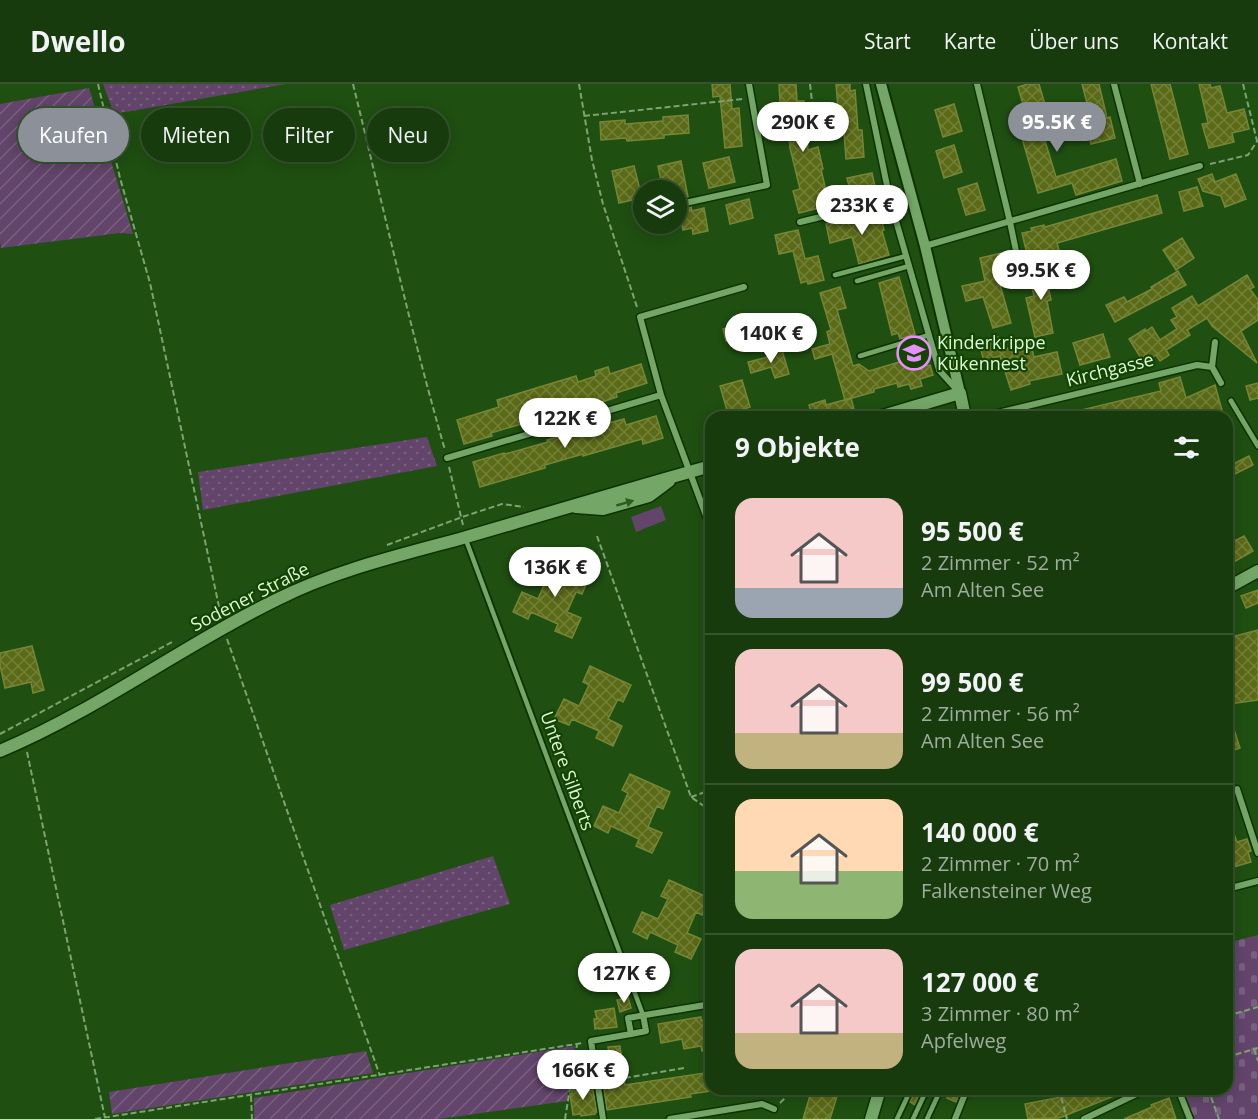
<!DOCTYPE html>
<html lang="de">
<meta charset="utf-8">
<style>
body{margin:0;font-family:"Open Sans",sans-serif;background:#24461b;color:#f1f3f6;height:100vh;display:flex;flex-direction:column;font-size:22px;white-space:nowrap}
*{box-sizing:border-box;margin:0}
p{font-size:20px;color:#9ead9d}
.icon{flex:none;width:33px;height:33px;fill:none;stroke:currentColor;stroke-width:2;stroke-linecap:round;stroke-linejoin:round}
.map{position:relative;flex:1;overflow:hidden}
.drawer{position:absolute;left:705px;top:327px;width:528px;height:684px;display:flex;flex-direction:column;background:#173b0d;border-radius:18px;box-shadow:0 3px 15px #0003,0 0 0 2px #36552e}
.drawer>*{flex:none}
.guide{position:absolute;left:18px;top:24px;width:570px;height:54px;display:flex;gap:12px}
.tools{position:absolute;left:633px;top:96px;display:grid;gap:12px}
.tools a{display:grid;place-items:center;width:54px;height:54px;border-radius:50%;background:#173b0d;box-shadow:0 3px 15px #0003,0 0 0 2px #36552e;font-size:30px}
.price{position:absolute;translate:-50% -51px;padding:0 14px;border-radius:21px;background:#fff;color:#222;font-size:20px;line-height:39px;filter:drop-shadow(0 2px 3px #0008)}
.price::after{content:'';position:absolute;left:50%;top:36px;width:18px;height:14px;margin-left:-9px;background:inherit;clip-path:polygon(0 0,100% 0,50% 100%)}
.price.selected{background:#8c9099;color:#fff}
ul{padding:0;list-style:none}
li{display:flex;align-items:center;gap:18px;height:150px;padding:0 30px}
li+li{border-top:2px solid #36552e}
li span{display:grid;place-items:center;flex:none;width:168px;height:120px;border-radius:18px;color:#555}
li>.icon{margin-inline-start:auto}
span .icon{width:72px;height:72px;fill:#fffc;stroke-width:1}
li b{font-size:26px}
h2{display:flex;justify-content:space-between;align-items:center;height:72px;padding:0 30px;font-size:26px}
.pill{padding:0 21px;border-radius:27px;background:#173b0d;box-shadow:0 3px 15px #0003,0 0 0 2px #36552e;font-size:21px;line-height:54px}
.pill.selected{background:#8c9099;color:#fff}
header{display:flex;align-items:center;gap:36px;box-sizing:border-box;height:84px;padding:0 30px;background:#173b0d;border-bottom:2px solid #36552e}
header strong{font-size:28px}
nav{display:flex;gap:33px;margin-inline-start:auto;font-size:21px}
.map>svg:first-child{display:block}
.grass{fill:url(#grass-dots)}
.cemetery{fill:url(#cemetery-stones)}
.park{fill:#63446b}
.garden{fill:url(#garden-furrows)}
.building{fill:url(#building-cross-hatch);stroke:#768637;stroke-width:1.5}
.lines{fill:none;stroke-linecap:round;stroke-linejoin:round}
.service-casing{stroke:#0e3303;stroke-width:8}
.pedestrian-casing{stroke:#0e3303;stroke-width:8}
.minor-casing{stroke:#0e3303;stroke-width:9}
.tertiary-casing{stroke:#0e3303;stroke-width:14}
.secondary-casing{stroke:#0e3303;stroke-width:15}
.path{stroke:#7ea373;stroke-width:2;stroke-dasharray:6 3;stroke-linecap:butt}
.service{stroke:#74a767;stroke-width:4.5}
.pedestrian{stroke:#74a767;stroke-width:5}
.minor{stroke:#74a767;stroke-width:6}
.tertiary{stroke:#74a767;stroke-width:10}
.secondary{stroke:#74a767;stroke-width:12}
.oneway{fill:#2b5d1b}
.labels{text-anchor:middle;stroke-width:4.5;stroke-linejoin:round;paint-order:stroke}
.poi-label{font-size:18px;fill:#ddf8d6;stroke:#134402;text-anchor:start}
.street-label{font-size:18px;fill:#ddf8d6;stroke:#134402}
</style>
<header>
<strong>Dwello</strong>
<nav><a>Start</a><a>Karte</a><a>Über uns</a><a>Kontakt</a></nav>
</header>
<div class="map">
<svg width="1258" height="1035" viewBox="0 0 1258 1035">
<defs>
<pattern id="grass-dots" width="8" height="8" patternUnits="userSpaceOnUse" patternTransform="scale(1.5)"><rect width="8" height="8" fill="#63446b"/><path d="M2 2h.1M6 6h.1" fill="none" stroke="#79607f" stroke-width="1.8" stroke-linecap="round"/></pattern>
<pattern id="cemetery-stones" width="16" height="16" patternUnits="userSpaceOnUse" patternTransform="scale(1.5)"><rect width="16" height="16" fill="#63446b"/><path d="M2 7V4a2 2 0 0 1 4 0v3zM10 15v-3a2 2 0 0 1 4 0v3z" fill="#79607f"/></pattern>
<pattern id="garden-furrows" width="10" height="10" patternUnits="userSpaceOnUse" patternTransform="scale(1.5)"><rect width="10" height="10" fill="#63446b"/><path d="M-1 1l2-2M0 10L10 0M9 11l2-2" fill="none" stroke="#79607f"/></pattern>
<pattern id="building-cross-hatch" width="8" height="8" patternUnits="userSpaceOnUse" patternTransform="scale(1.5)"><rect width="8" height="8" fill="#5b6a17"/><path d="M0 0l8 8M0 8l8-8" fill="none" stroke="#728038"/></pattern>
</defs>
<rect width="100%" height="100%" fill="#1f4f11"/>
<path class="grass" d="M103 0H286L114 30Z
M427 353 437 382 203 426 198 388Z
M493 772 510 820 344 866 330 821Z"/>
<path class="cemetery" d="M1258 851V1035H1194L1181 1005H1227V859Z"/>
<path class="park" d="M661 422 666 436 636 448 631 433Z"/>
<path class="garden" d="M89 4 133 150 120 149 1 164 0 157V20Z
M575 962 567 1017 439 1035H254V1014Z
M366 967 373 989 112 1030 109 1008Z"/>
<path class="building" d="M712 0H730L732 25 739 24 742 62 725 64 720 12 713 13Z
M779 0H796L797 17H804L808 66 818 63 823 85H821L826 107 819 109 823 123 799 129 793 107 800 105 790 64 786 18H780Z
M836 0H850V7L855 6 858 46H862L864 73 846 75 844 47 840 48Z
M1028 0H1039L1046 24 1036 27 1056 93 1116 75 1122 97 1076 111 1072 99 1038 109 1019 44 1029 41 1018 3Z
M1082 0H1099L1107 34 1110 33 1115 54 1091 60 1086 40 1097 37 1091 18 1087 19Z
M1151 0H1170L1188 70 1170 75Z
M1199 0H1210L1211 4 1220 2 1227 29 1244 25 1249 45 1232 49 1234 58 1209 64 1202 40 1208 39Z
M954 20 962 47 943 53 935 26Z
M688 31 689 49 664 51V54L627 57 626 54 601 56 600 38 625 36V40L638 39 663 37V33Z
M954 61 962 88 944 94 936 67Z
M729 73 735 98 709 104 703 79Z
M681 77 688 113 677 115 676 106H663L658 82Z
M634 82 642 114 619 119 612 87Z
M872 89 876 107 852 113 847 94Z
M1212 90 1215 98 1236 90 1246 115 1225 123 1221 112 1203 107 1198 95Z
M977 99 985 126 966 131 958 105Z
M1197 103 1203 122 1184 127 1179 108Z
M1157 111 1162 129 1057 159 1059 166 1047 169 1046 165 1027 170 1022 149 1032 147 1031 144 1044 141 1045 143Z
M749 115 753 134 730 140 726 121Z
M691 123 692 127 704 124 708 147 693 150 692 144 683 146 679 126Z
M880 127 884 146 882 147 889 171 859 180 852 153 830 159 826 140Z
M798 146 805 175 818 172 824 196 808 200 807 197 801 199 793 167 779 170 775 151Z
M1182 154 1194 174 1176 186 1163 166Z
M1006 168 1012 195 999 197 1011 239 993 244 983 213 966 217 962 202 985 197 980 174Z
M1054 183 1058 199 1048 201 1051 216 1047 217 1053 249 1035 253 1026 214 1034 212 1028 189Z
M1178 187 1186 201 1115 238 1106 221 1124 213 1127 218 1152 205 1151 203Z
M1247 191 1254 203 1250 205 1258 216V236L1241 247 1257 279 1212 242 1207 234 1187 246 1190 251 1166 266 1169 271 1160 277 1156 271 1144 279 1129 255 1145 245 1146 247 1152 243 1160 256 1177 245 1171 236 1177 233 1172 224 1192 212 1198 222Z
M899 193 915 250 900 255 898 249 892 251 879 199Z
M840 203 846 224 837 226 853 282 859 280 869 287 906 276 902 264 918 259 925 282 930 281 933 291 920 295 922 302 911 305 909 300 898 303 897 299 874 305V308L845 316 832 270 815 275 812 265 830 260 827 248 831 246 820 209Z
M741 240 744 252 726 257 723 245Z
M1103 250 1110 273 1080 281 1073 259Z
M998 253 1002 266 1030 258 1034 273 1057 268 1062 290 1029 297 1030 300 1011 306 1000 272 984 277 979 259Z
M782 266 789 290 775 294 771 283 751 289 748 278 768 273 767 270Z
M641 280 647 299 616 309 617 313 596 320 595 318 491 349 492 352 464 360 457 336 499 323 497 316 576 292 578 298 596 292 595 287 608 283 610 290Z
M1180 293 1186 314 1215 301 1223 330 1214 333H1070L1069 329 1161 307 1159 299Z
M742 296 750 323 738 327 739 333H729L720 302Z
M1258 299V314L1250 316 1246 302Z
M851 314 855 329 840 333H812L809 321 825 316 826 321Z
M656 332 663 354 643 360 642 355 583 372V370L545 381V384L480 403 473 378 504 369 505 370 548 358 547 356 624 335 626 341Z
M1249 372 1253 381 1227 394V383Z
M1244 452 1253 467 1227 482V461Z
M549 475 589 493 582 510 576 508 567 528 581 534 572 554 555 547 558 540 531 528 528 535 513 528 522 508 538 515 547 494 541 491Z
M1258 506V519L1246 524 1241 512Z
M1258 546V616L1230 620 1227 597V554Z
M32 562 44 606 33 609 31 598 5 604 0 581V569Z
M590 582 631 601 623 618 618 615 608 635 622 642 613 662 596 654 599 647 572 635 569 641 554 635 564 615 579 622 589 601 583 598Z
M1227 630H1229L1240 664 1231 667 1227 656Z
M630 690 670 708 663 725 657 722 648 743 662 749 652 769 636 762 639 755 611 742 608 749 594 742 603 722 619 729 628 709 622 706Z
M1227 733H1228L1237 758 1247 755 1251 767 1248 768 1251 778 1227 785Z
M669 796 709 814 702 831 696 828 687 849 701 855 691 875 675 868 678 861 650 848 647 855 633 848 642 828 658 835 668 815 661 812Z
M628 913 631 924 620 928 617 916Z
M614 924 617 943 599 945V944L595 945 594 935H597L595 927Z
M701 933V937L711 933V965L702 967 701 962 684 965 682 955 661 959 658 940Z
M620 962 625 1001 711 988V1007L690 1010 691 1013 607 1026 604 1005 614 1003 608 963Z
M583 1000V1008L593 1006 597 1028H595V1030L581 1032V1030L573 1031 570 1010 572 1009V1002Z
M812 1005H838L836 1009H838L830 1035H803Z
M916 1005 921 1007 915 1021 910 1018Z
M951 1005H961L956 1018 947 1014Z
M1081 1005 1129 1006 1059 1034 1028 1035 1025 1020 1056 1014Z
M1169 1014 1176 1035H1124L1152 1023 1151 1021Z"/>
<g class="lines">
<defs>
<path id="service" d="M835 191 906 172
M857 197 909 182
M860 272 929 251
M466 456 643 931
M897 1035 911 1005
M913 1035 927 1005
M927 1035 940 1007 936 1005"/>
<path id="pedestrian" d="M1231 317 1258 362"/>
<path id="minor" d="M866 0 890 116 939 286 958 307
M977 0 1010 138 1022 196
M1114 0 1140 100
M676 121 767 101 749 0
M800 138 890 116
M925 162 1200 82
M1212 283 1215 258
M981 333 1197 281 1212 283 1221 299
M447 374 661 311
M711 445 661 311 640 233 744 203
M1237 705 1258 769
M1227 805 1258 797
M643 931 646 947 631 950 628 934C656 929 683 925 711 920
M1178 1005 1190 1035
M603 1035 591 957 631 950
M670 1035 762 1020 774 1025
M955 1035 967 1005
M1084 1035 1147 1005"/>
<path id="tertiary" d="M881 0 925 162 960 309"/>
<path id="secondary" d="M879 333 960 309 965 333
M576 423 603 425 649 412 669 397
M1227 504 1258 487
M0 667C98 626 183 561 278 515 336 486 401 471 463 454 546 430 628 405 711 382
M871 1035 880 1005"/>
</defs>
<use href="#service" class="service-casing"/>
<use href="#pedestrian" class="pedestrian-casing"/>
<use href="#minor" class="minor-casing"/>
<use href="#tertiary" class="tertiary-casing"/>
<use href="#secondary" class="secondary-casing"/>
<path class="path" d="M98 0 120 94 150 199 221 532
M353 0C383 122 410 245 445 366
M579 0 592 76 603 120 637 223
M810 0 814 35
M1243 0 1257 57
M584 32 743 15
M1210 80 1248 71 1258 56
M449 383 463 441
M597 452 691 713 711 727
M387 461 462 433 502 420 524 423
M227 555 380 992
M0 650 172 558
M27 668 105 1034
M691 713 711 706
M1227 932 1258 923
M1254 965 1258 977
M1227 973 1258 964
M607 997 684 984
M1059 1005 1067 1035
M1208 1005 1219 1035
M251 1012 252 1035
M780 1019 789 1010 791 1005
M95 1035 583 959
M565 1035 577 961"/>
<use href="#service" class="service"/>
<use href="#pedestrian" class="pedestrian"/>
<use href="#minor" class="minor"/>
<use href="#tertiary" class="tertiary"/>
<use href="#secondary" class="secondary"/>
</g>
<defs><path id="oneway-solid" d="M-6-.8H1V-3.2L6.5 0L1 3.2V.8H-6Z" transform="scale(1.5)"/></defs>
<use class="oneway" href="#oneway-solid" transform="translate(625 419) rotate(-16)"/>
<defs>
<symbol id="school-ring" viewBox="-11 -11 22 22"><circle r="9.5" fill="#134402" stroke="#e88eff" stroke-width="1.5"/><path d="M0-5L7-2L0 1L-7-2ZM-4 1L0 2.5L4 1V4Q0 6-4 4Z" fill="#e88eff"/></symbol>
</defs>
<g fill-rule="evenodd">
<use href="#school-ring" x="895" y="250" width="38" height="38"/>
</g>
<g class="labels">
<g class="poi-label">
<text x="937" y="265">Kinderkrippe<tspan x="937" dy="21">Kükennest</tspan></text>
</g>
<g class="street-label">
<text transform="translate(1110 286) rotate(-14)" y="6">Kirchgasse</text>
<text transform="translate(250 513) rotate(-27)" y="6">Sodener Straße</text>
<text transform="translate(567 687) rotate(70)" y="6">Untere Silberts</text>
</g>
</g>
</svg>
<div class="tools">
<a><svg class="icon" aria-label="layers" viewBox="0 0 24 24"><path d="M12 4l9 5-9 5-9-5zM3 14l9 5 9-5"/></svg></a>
</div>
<b class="price" style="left:803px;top:69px">290K €</b>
<b class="price selected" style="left:1057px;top:69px">95.5K €</b>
<b class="price" style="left:862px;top:152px">233K €</b>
<b class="price" style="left:1041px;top:217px">99.5K €</b>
<b class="price" style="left:771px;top:280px">140K €</b>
<b class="price" style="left:565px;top:365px">122K €</b>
<b class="price" style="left:555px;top:514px">136K €</b>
<b class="price" style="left:624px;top:920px">127K €</b>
<b class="price" style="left:583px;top:1017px">166K €</b>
<div class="guide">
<a class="pill selected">Kaufen</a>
<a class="pill">Mieten</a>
<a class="pill">Filter</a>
<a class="pill">Neu</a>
</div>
<section class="drawer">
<h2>9 Objekte<svg class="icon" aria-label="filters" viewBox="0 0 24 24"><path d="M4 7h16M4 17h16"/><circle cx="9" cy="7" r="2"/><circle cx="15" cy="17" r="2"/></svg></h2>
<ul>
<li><span style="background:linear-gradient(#f6c9c9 75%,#9aa5b1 0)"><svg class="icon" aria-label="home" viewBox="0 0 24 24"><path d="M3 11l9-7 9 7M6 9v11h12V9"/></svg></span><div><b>95 500 €</b><p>2 Zimmer · 52 m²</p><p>Am Alten See</p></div></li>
<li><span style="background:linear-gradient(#f6c9c9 70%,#c2b280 0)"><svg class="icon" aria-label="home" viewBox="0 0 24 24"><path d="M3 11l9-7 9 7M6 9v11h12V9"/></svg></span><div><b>99 500 €</b><p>2 Zimmer · 56 m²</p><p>Am Alten See</p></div></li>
<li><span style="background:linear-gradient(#ffd9b3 60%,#8fb573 0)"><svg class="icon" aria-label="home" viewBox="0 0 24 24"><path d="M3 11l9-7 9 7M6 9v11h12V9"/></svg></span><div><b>140 000 €</b><p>2 Zimmer · 70 m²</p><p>Falkensteiner Weg</p></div></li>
<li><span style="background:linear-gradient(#f6c9c9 70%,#c2b280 0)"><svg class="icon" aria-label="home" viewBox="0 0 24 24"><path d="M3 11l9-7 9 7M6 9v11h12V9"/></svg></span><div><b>127 000 €</b><p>3 Zimmer · 80 m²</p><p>Apfelweg</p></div></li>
</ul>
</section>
</div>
